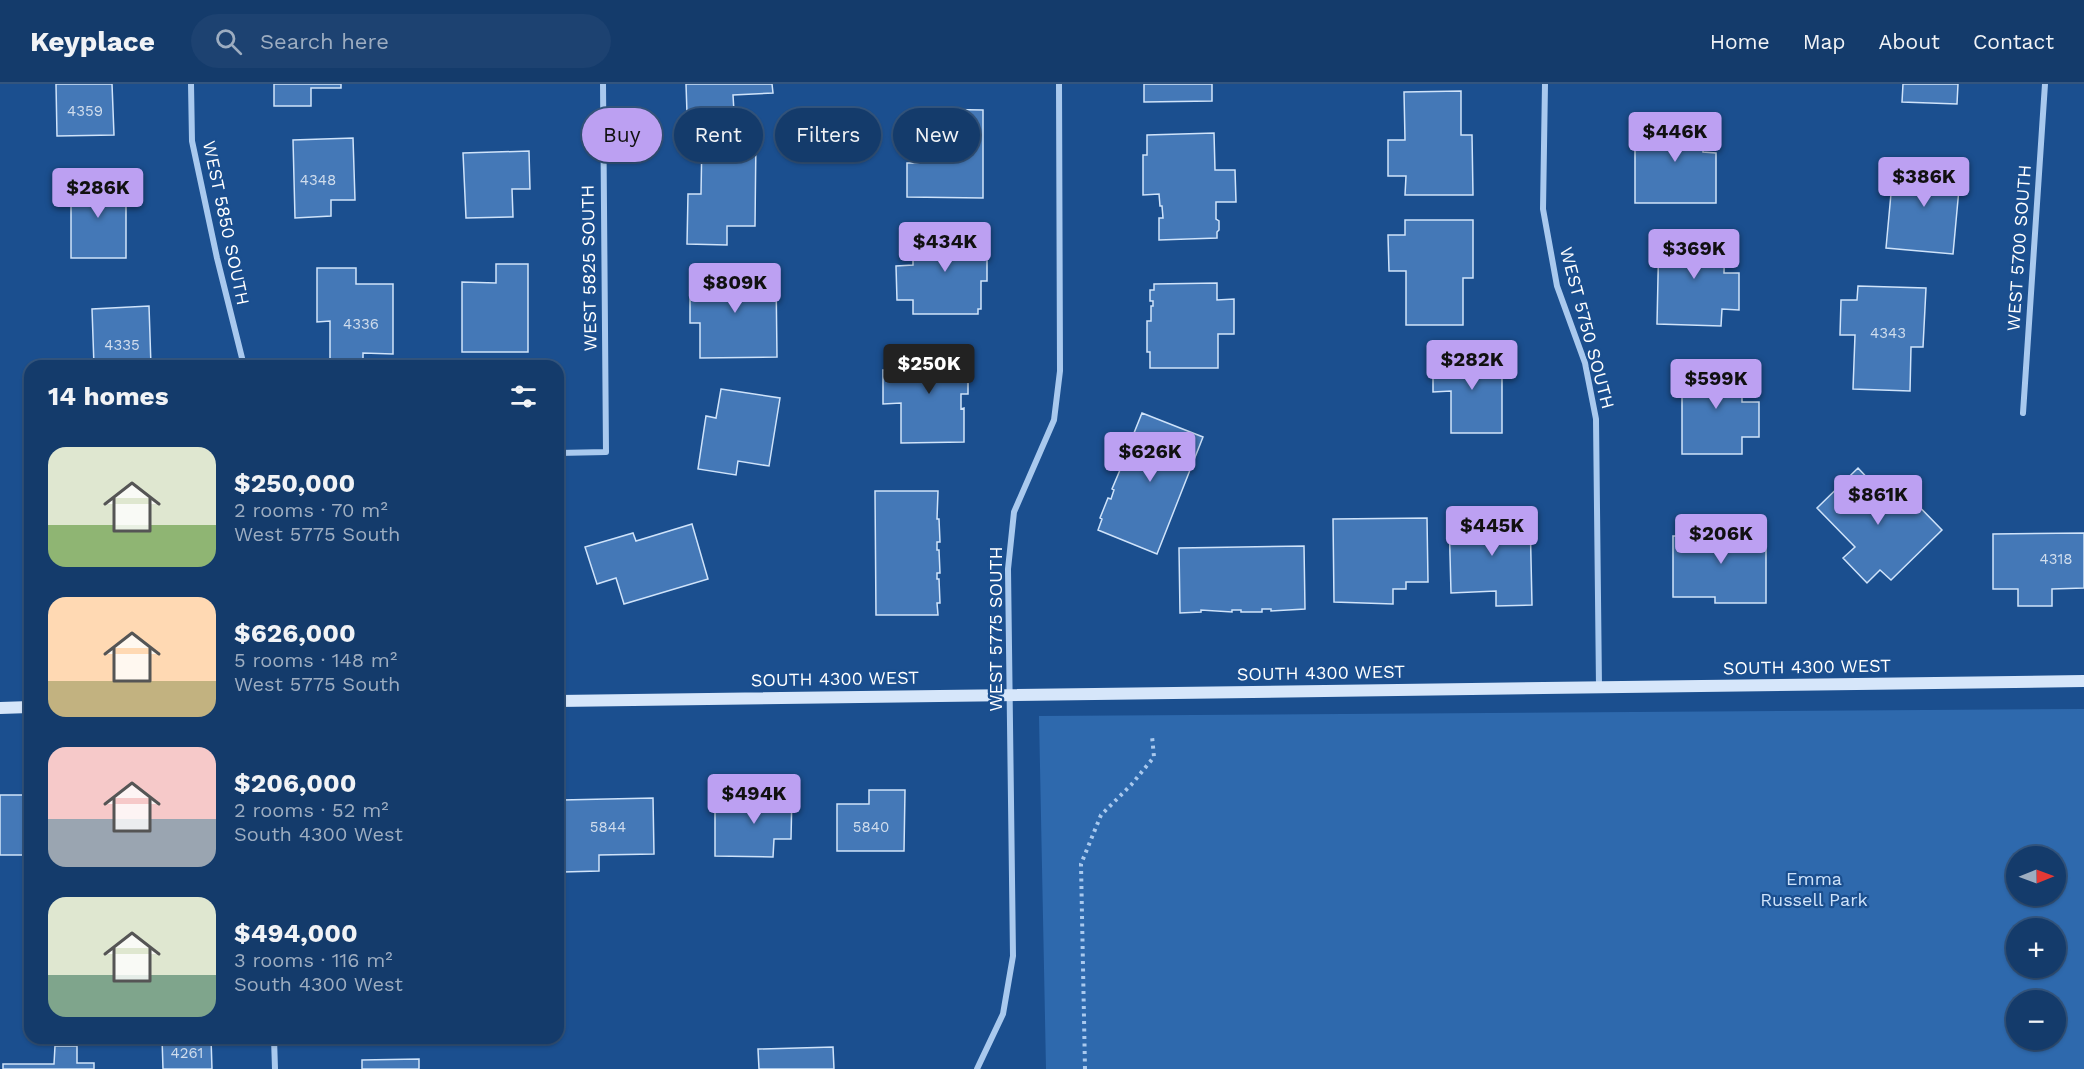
<!DOCTYPE html>
<meta charset="utf-8">
<style>
body{margin:0;font-family:"Work Sans",sans-serif;background:#1d4271;color:#f1f3f6;height:100vh;display:flex;flex-direction:column;font-size:22px;white-space:nowrap}
*{box-sizing:border-box;margin:0}
p{font-size:20px;color:#9dadc1}
.icon{flex:none;width:33px;height:33px;fill:none;stroke:currentColor;stroke-width:2;stroke-linecap:round;stroke-linejoin:round}
.map{position:relative;flex:1;overflow:hidden}
.drawer{position:absolute;left:24px;top:276px;width:540px;height:684px;display:flex;flex-direction:column;background:#143b6b;border-radius:18px;box-shadow:0 2px 4px #0004,0 0 0 2px #33557e}
.drawer>*{flex:none}
.top-card{position:absolute;left:582px;top:24px;width:570px;height:54px;display:flex;gap:12px}
.needle{width:39px;rotate:89deg}
.fabs{position:absolute;left:2006px;top:762px;display:grid;gap:12px}
.fabs a{display:grid;place-items:center;width:60px;height:60px;border-radius:50%;background:#143b6b;box-shadow:0 2px 4px #0004,0 0 0 2px #33557e;font-size:30px}
.price{position:absolute;translate:-50% -51px;padding:0 14px;border-radius:6px;background:#bca0f2;color:#111;font-size:20px;line-height:39px;filter:drop-shadow(0 2px 3px #0008)}
.price::after{content:'';position:absolute;left:50%;top:36px;width:18px;height:14px;margin-left:-9px;background:inherit;clip-path:polygon(0 0,100% 0,50% 100%)}
.price.selected{background:#222;color:#fff}
ul{padding:0;list-style:none}
li{display:flex;align-items:center;gap:18px;height:150px;padding:0 24px}
li span{display:grid;place-items:center;flex:none;width:168px;height:120px;border-radius:18px;color:#555}
li>.icon{margin-inline-start:auto}
span .icon{width:72px;height:72px;fill:#fffc;stroke-width:1}
li b{font-size:26px}
h2{display:flex;justify-content:space-between;align-items:center;height:72px;padding:0 24px;font-size:26px}
.chip{padding:0 21px;border-radius:27px;background:#143b6b;box-shadow:0 2px 4px #0004,0 0 0 2px #33557e;font-size:21px;line-height:54px}
.chip.selected{background:#bca0f2;color:#111}
header{display:flex;align-items:center;gap:36px;box-sizing:border-box;height:84px;padding:0 30px;background:#143b6b;border-bottom:2px solid #33557e}
header strong{font-size:28px}
nav{display:flex;gap:33px;margin-inline-start:auto;font-size:21px}
.search{width:420px;height:54px;background:#1d4271;display:flex;align-items:center;gap:15px;box-sizing:border-box;padding:0 21px;border-radius:33px;color:#9dadc1;font-size:22px}
.map>svg:first-child{display:block}
.green{fill:#2e69ad;fill-rule:evenodd}
.building{fill:#4478b7;stroke:#cfe3fa;stroke-width:1.5}
.lines{fill:none;stroke-linecap:round;stroke-linejoin:round}
.path{stroke:#a9c9ee;stroke-width:4;stroke-dasharray:3 4.5;stroke-linecap:butt}
.minor{stroke:#a9c9ee;stroke-width:6}
.secondary{stroke:#d6e6fa;stroke-width:12}
.labels{text-anchor:middle;stroke-width:4.5;stroke-linejoin:round;paint-order:stroke}
.number-label{font-size:15px;fill:#d0dded}
.street-label{font-size:18px;fill:#fff;stroke:#1b4f8f}
.park-label{font-size:18px;fill:#cfe3fa;stroke:#1b4f8f}
</style>
<header>
<strong>Keyplace</strong>
<div class="search"><svg class="icon" aria-label="search" viewBox="0 0 24 24"><circle cx="10" cy="10" r="6"/><path d="M15 15l6 6"/></svg>Search here</div>
<nav><a>Home</a><a>Map</a><a>About</a><a>Contact</a></nav>
</header>
<div class="map">
<svg width="2084" height="985" viewBox="0 0 2084 985">
<rect width="100%" height="100%" fill="#1b4f8f"/>
<path class="green" d="M2084 625V985H1046L1039 632ZM2016 772H2055V812H2016ZM2016 844H2055V884H2016ZM2016 916H2055V956H2016Z"/>
<path class="building" d="M56 0H112L114 51 57 52Z
M274 0H341V4H311V22H274Z
M686 0H772L773 9 733 11 734 28 687 29Z
M1144 0H1212V17L1144 18Z
M1903 0H1958L1957 20 1902 18Z
M1461 7V51H1472L1473 111H1405L1406 92H1388V56H1405L1404 8Z
M923 25 983 26V114L907 113V79H923Z
M1665 29H1703V68L1716 69V119H1635V46H1664Z
M1214 49 1215 86H1235L1236 118H1216V135L1219 137V146L1217 148V154L1159 156V134H1163L1162 122H1160L1159 110 1143 111V71H1147V51Z
M702 52H756L755 142H727V161L687 160 688 110H701Z
M353 54 355 116H331V132L295 134 293 56Z
M529 67 530 105H512L513 133 466 134 463 69Z
M1894 77 1961 83 1953 170 1886 164Z
M71 96H126V174H71Z
M1405 136H1473V194H1463V241H1406V187H1389L1388 151H1405Z
M983 146V165H987V197H981V225H978V230H913V216H897L896 182 913 181V147Z
M1659 148 1725 149 1724 189H1739V226L1722 225 1721 242 1657 240Z
M496 180H528V268H462V198L496 199Z
M317 184H356V200H393V270L363 269V282H330V237L317 238Z
M690 189H776L777 273 700 274V239H690Z
M1217 199V216L1234 215V250H1218V284H1150V268H1147V237H1151V222H1153V217H1150V206H1154V200Z
M1858 202 1926 204 1923 263H1911L1910 307 1853 305 1855 251H1840L1841 216H1857Z
M149 222 151 282H94L92 225Z
M901 265H955V268H961V283H968V310H961V325L964 324V358L901 359V319L883 320V286H900Z
M1433 271H1502V349H1451V307L1433 308Z
M1682 279H1742V318H1759V353H1742V370H1682Z
M721 305 780 314 769 382 738 377 736 391 698 385 706 332 716 334Z
M1142 329 1203 353 1157 470 1098 446 1102 435 1100 434 1108 414 1111 415 1114 406 1112 405 1120 386H1122L1125 378 1122 377 1131 357H1133L1136 350 1134 349Z
M1858 384 1888 416 1901 404 1942 446 1891 496 1880 486 1867 499 1843 474 1855 463 1817 424Z
M875 407H938L937 435H939L940 458H937V466H939L940 489H937V495H939L940 519H937L938 531H876Z
M1530 430 1532 521 1496 522V507L1451 509 1449 432Z
M1427 434 1428 498H1406V505H1393V520L1334 518 1333 435Z
M1712 436H1749V452H1766V519H1715V513H1673V452H1712Z
M692 440 708 495 624 520 616 494 597 500 585 463 633 449 636 457Z
M2084 449V504L2052 505V522H2018V505H1993V450Z
M1304 462 1305 525 1271 527V525H1262V528H1241V526H1232V528L1201 526V528L1180 529 1179 464Z
M869 706H905L904 767H837V720H869Z
M740 709H792L791 755H774L773 773 715 772V727H740Z
M0 711H30V771H0Z
M653 714 654 770 599 771V787L563 788 562 716Z
M162 954H211L212 985H163Z
M55 962H77V979H94V985H3V980H54Z
M833 963 834 985H759L758 965Z
M419 975V985H362V976Z"/>
<g class="lines">
<path class="path" d="M1085 985 1081 780 1101 731 1131 701 1154 673 1152 652"/>
<path class="minor" d="M191 0 192 57 217 174 244 282
M1545 0 1543 125 1557 202 1585 279 1596 335 1599 603
M2023 329 2045 0
M558 369 606 368 603 0
M274 954 275 985
M977 985 1003 930 1013 872 1008 485 1014 428 1054 336 1060 287 1059 0"/>
<path class="secondary" d="M558 617 2084 597
M0 624 30 623"/>
</g>
<g class="labels">
<g class="number-label">
<text x="85" y="32">4359</text>
<text x="318" y="101">4348</text>
<text x="361" y="245">4336</text>
<text x="1888" y="254">4343</text>
<text x="122" y="266">4335</text>
<text x="2056" y="480">4318</text>
<text x="608" y="748">5844</text>
<text x="871" y="748">5840</text>
<text x="187" y="974">4261</text>
</g>
<g class="street-label">
<text transform="translate(226 139) rotate(78)" y="6">WEST 5850 SOUTH</text>
<text transform="translate(2019 164) rotate(-86)" y="6">WEST 5700 SOUTH</text>
<text transform="translate(589 184) rotate(-91)" y="6">WEST 5825 SOUTH</text>
<text transform="translate(1587 244) rotate(75)" y="6">WEST 5750 SOUTH</text>
<text transform="translate(996 545) rotate(-90)" y="6">WEST 5775 SOUTH</text>
<text transform="translate(1807 583) rotate(-1)" y="6">SOUTH 4300 WEST</text>
<text transform="translate(1321 589) rotate(-1)" y="6">SOUTH 4300 WEST</text>
<text transform="translate(835 595) rotate(-1)" y="6">SOUTH 4300 WEST</text>
</g>
<g class="park-label">
<text x="1814" y="801">Emma<tspan x="1814" dy="21">Russell Park</tspan></text>
</g>
</g>
</svg>
<div class="fabs">
<a><svg class="needle" viewBox="-14 -14 28 28"><path d="M0-13l5 13h-10z" fill="#e53935"/><path d="M0 13l5-13h-10z" fill="#9dadc1"/></svg></a>
<a>+</a>
<a>−</a>
</div>
<b class="price" style="left:1675px;top:79px">$446K</b>
<b class="price" style="left:1924px;top:124px">$386K</b>
<b class="price" style="left:98px;top:135px">$286K</b>
<b class="price" style="left:945px;top:189px">$434K</b>
<b class="price" style="left:1694px;top:196px">$369K</b>
<b class="price" style="left:735px;top:230px">$809K</b>
<b class="price" style="left:1472px;top:307px">$282K</b>
<b class="price selected" style="left:929px;top:311px">$250K</b>
<b class="price" style="left:1716px;top:326px">$599K</b>
<b class="price" style="left:1150px;top:399px">$626K</b>
<b class="price" style="left:1878px;top:442px">$861K</b>
<b class="price" style="left:1492px;top:473px">$445K</b>
<b class="price" style="left:1721px;top:481px">$206K</b>
<b class="price" style="left:754px;top:741px">$494K</b>
<div class="top-card">
<a class="chip selected">Buy</a>
<a class="chip">Rent</a>
<a class="chip">Filters</a>
<a class="chip">New</a>
</div>
<section class="drawer">
<h2>14 homes<svg class="icon" aria-label="filters" viewBox="0 0 24 24"><path d="M4 7h16M4 17h16"/><circle cx="9" cy="7" r="2"/><circle cx="15" cy="17" r="2"/></svg></h2>
<ul>
<li><span style="background:linear-gradient(#dfe7d0 65%,#8fb573 0)"><svg class="icon" aria-label="home" viewBox="0 0 24 24"><path d="M3 11l9-7 9 7M6 9v11h12V9"/></svg></span><div><b>$250,000</b><p>2 rooms · 70 m²</p><p>West 5775 South</p></div></li>
<li><span style="background:linear-gradient(#ffd9b3 70%,#c2b280 0)"><svg class="icon" aria-label="home" viewBox="0 0 24 24"><path d="M3 11l9-7 9 7M6 9v11h12V9"/></svg></span><div><b>$626,000</b><p>5 rooms · 148 m²</p><p>West 5775 South</p></div></li>
<li><span style="background:linear-gradient(#f6c9c9 60%,#9aa5b1 0)"><svg class="icon" aria-label="home" viewBox="0 0 24 24"><path d="M3 11l9-7 9 7M6 9v11h12V9"/></svg></span><div><b>$206,000</b><p>2 rooms · 52 m²</p><p>South 4300 West</p></div></li>
<li><span style="background:linear-gradient(#dfe7d0 65%,#7fa58c 0)"><svg class="icon" aria-label="home" viewBox="0 0 24 24"><path d="M3 11l9-7 9 7M6 9v11h12V9"/></svg></span><div><b>$494,000</b><p>3 rooms · 116 m²</p><p>South 4300 West</p></div></li>
</ul>
</section>
</div>
